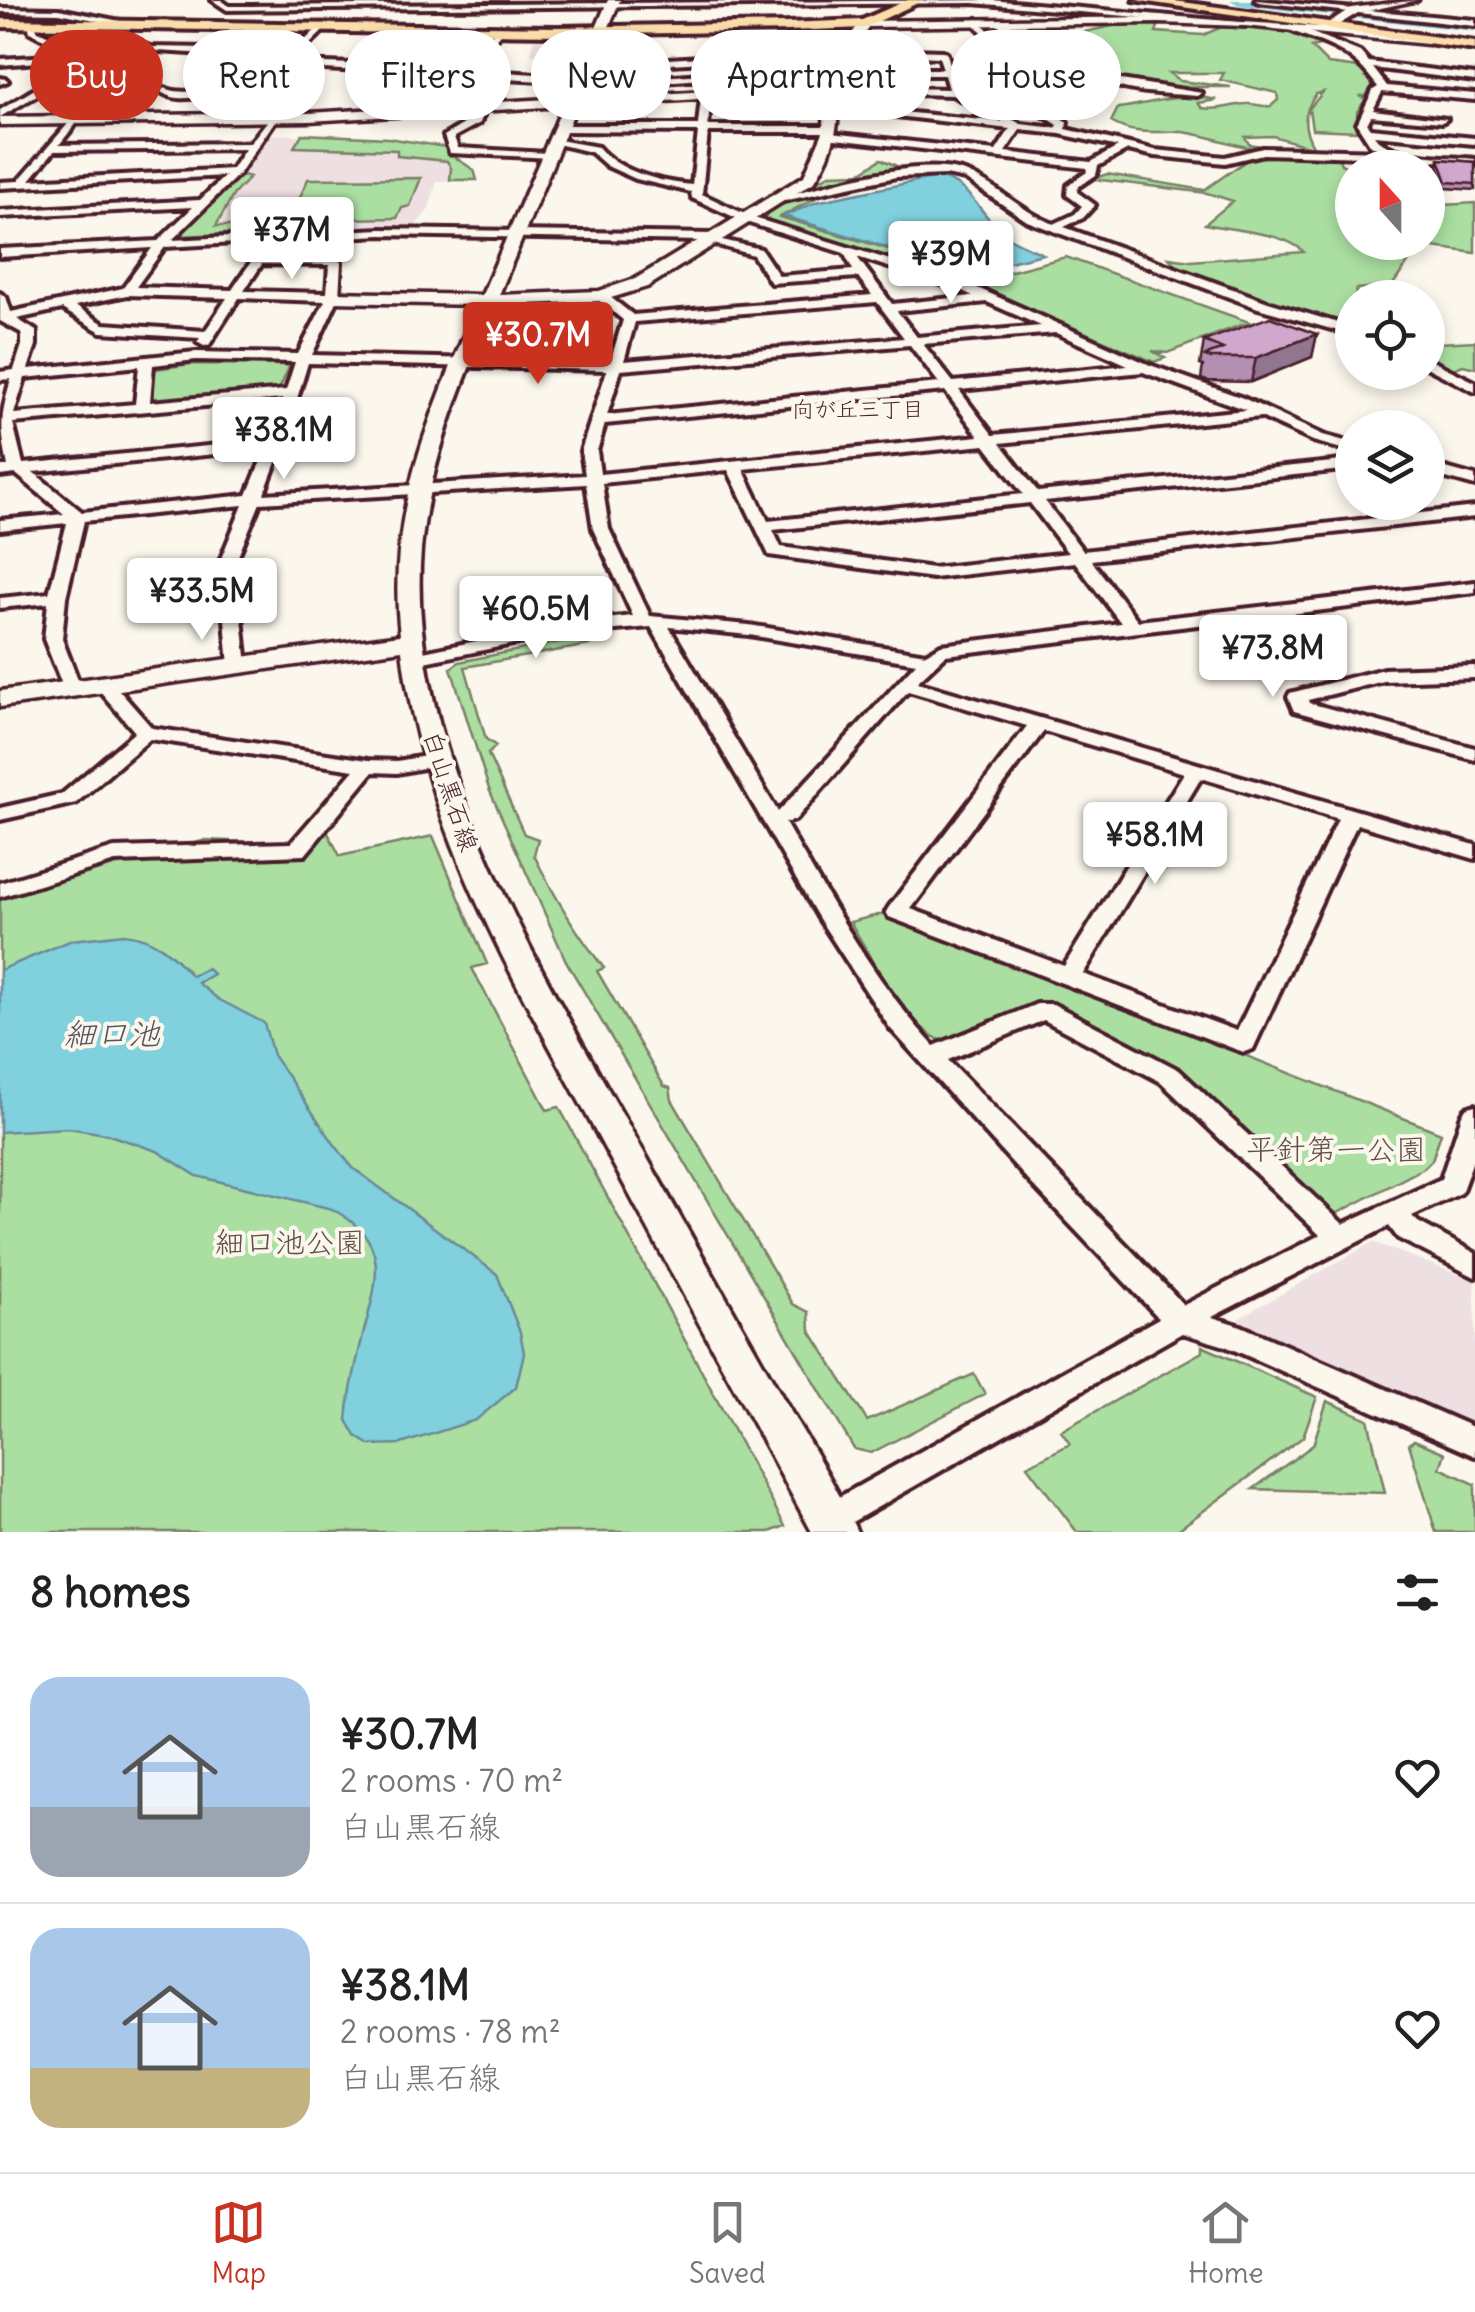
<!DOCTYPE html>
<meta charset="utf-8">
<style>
body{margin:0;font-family:Delius,"Klee One",sans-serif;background:#f2f2f2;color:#222;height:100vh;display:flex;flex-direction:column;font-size:38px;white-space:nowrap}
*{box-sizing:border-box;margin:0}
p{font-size:32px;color:#767676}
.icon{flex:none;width:55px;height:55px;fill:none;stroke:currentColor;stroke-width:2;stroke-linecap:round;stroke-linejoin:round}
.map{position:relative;height:1532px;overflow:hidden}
.side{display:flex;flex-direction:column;background:#fff;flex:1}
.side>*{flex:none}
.banner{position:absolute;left:30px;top:30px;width:1415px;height:90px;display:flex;gap:20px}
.needle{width:65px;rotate:339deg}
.buttons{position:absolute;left:1335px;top:150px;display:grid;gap:20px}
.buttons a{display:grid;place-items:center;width:110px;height:110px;border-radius:50%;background:#fff;box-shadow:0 5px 15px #0003;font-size:50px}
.price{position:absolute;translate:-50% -85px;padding:0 22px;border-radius:10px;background:#fff;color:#222;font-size:32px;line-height:65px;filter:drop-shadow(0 2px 5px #0008)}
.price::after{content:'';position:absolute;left:50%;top:60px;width:30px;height:22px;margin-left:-15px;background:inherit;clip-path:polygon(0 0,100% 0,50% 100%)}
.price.selected{background:#c8321e;color:#fff}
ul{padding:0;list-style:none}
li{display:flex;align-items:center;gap:30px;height:250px;padding:0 30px}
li+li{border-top:2px solid #e0e0e0}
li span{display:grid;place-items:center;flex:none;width:280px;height:200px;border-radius:30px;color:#555}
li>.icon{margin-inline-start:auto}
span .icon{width:120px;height:120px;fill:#fffc;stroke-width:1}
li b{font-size:42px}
h2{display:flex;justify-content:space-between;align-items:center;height:120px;padding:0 30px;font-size:42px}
.chip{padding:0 35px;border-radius:45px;background:#fff;box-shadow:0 5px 15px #0003;font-size:35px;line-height:90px}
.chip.selected{background:#c8321e;color:#fff}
.menu{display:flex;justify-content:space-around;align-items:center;height:140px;border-top:2px solid #e0e0e0;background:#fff;font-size:28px;color:#767676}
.menu a{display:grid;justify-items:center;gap:5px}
.menu .selected{color:#c8321e}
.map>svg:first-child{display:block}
.built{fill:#eedfe3}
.green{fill:#abdfa1;stroke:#7a7f66;stroke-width:2.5}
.water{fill:#81d0de;stroke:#6b8996;stroke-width:2.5}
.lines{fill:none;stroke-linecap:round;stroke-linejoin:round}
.river{fill:#81d0de;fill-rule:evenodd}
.street-casing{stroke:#4a1f2b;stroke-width:8}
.secondary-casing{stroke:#4a1f2b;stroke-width:7}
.primary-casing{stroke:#4a1f2b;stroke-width:8}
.street{fill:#fbf7ec;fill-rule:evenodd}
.secondary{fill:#fbf7ec;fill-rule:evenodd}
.primary{fill:#faddab;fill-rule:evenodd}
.wall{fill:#b390b1;stroke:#4a1f2b;stroke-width:2.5}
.shaded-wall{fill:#927690;stroke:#4a1f2b;stroke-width:2.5}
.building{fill:#d0a8ce;stroke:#4a1f2b;stroke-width:2.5}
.labels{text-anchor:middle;stroke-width:8;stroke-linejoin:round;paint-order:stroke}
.far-neighbourhood-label{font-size:22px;fill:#4a1f2b;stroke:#fbf7ec}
.street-label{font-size:25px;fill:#4a1f2b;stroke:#fbf7ec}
.near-park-label{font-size:30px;fill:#624f48;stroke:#fbf7ec}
.near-water-label{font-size:32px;font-style:italic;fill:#5a5461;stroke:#fbf7ec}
</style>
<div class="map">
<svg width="1475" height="1532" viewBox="0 0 1475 1532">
<rect width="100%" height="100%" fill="#fbf7ec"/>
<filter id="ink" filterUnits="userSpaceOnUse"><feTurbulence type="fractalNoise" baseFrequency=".01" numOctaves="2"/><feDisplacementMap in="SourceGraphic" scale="20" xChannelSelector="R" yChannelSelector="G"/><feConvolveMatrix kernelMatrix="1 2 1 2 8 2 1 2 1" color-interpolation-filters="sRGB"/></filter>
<g filter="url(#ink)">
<path class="built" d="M588 38 574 66 544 64 548 54H531L533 40Z
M264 134 388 138 446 147 447 152 474 170 477 180 437 181 429 209 411 231 178 236 239 174Z
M1373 1242 1475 1281V1429L1239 1329V1318Z"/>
<path class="green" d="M1159 24 1156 32 1203 35 1229 24 1296 30 1329 43 1311 47 1328 64 1366 69 1374 82 1366 96H1359L1366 99 1357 112V131L1312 129 1309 109 1323 92 1316 94C1302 114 1302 127 1314 148L1273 136 1245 137 1249 144 1262 146 1259 149C1232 146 1207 134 1181 132 1156 131 1134 136 1111 122L1118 108C1153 104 1182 91 1217 100L1198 103 1202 108C1219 111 1230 105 1246 104 1253 103 1262 107 1271 106L1278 100 1277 93 1220 80 1224 73H1169L1180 81 1231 87H1172L1112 76 1094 68 1086 53 1051 39 1117 25Z
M302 134 388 138 446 147 447 152 474 170 477 180H450L451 168 447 161 397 156V150L294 147Z
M1319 154 1338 156 1341 164 1352 169V242H1428V206L1475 203V253L1420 245 1392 286 1357 289 1346 326 1183 274 1169 258 1191 261 1304 252C1285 232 1234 231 1205 224L1233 201 1207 193 1093 179 1107 174 1204 190 1250 158Z
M881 159 901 168 935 169 843 184 780 217 966 272 994 285 993 276 1066 257 1249 322 1167 353 1152 351 1165 358 1154 362 971 284 767 221 765 214 830 174 860 173Z
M239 174 250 177 234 194 216 226H253L251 233 178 236Z
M421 178 410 206 402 208 397 218 290 220 308 179Z
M1475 341V368L1463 365 1446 372 1428 357 1438 343Z
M191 364 285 365 289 367 279 390 274 392 146 401 149 370Z
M584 637 589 645 465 667 486 739 496 746 488 754 524 834 538 839 534 855C554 896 577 934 604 968L597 971 664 1086 670 1088 672 1100 793 1304 809 1312 810 1330 867 1421 974 1374 985 1394 871 1453 854 1449 566 961 489 789 451 668 459 662Z
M326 829 340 856 433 836 487 964 472 968 547 1110 559 1107 785 1526 770 1532H0V898L206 840 313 845Z
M886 913 1441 1133 1432 1160 1424 1168 1336 1214 1318 1211 1171 1068 1043 1003C1022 1011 966 1040 947 1041 916 1042 866 948 850 922Z
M1202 1346 1317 1397 1303 1437 1175 1532H1077L1027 1466 1070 1444 1061 1431 1202 1352Z
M1327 1401 1368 1419 1385 1493 1253 1489 1313 1445Z
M1414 1440 1445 1453 1440 1468 1475 1484V1532H1436L1409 1444Z"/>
<path class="water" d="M936 177C972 183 979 215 1005 235 1015 243 1031 248 1043 254L968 272 784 216 816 202Z
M124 934C155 937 172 954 192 976L207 968 213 974 198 983 218 999 264 1023 273 1055 335 1145 353 1168 497 1274 520 1332 524 1353 516 1387 476 1420 401 1444 370 1445 356 1436 347 1420 349 1401C353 1378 358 1354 364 1331 379 1276 390 1240 332 1209L197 1176 157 1151 106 1134 68 1128 0 1132V970L72 940Z"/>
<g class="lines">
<path class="river" d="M1230 0H1291L1475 19V31L1239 5Z"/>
<defs>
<path id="street" d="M212 0H221L229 6 991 0 1249 23 1245 26 973 3 227 10Z
M1255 0 1475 20V26L1259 2Z
M0 8 59 9 135 24 131 27 59 13 0 12Z
M977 19 1007 48 1010 75 1004 80 1067 122 1066 129 1155 150 1225 157 1263 148 1384 151 1371 146 1357 124 1373 90 1378 87C1349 47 1331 47 1287 29L1290 24 1360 52 1369 62 1475 75V81L1373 68 1387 86 1475 94V100L1382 92 1373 110 1447 119 1442 122 1371 116 1367 124 1370 128 1475 138V144L1374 135C1390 159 1448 156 1475 159V165L1401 158 1263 154 1225 163 1155 156 1128 150 1098 166 1096 175 1078 187 1077 192 1095 205 1083 218 1064 227 1268 302 1352 327V335L1258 308 1027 221 965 179 946 175 896 177 769 204V200C819 188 928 151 974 176 1002 190 1024 213 1054 224L1075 214 1082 206 1067 195 1068 185 1087 172V168L826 138 830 133 996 151 1010 129 826 108 831 105 1003 122 952 95 832 92 827 89 832 86 948 89 944 75H815L810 72 815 69H943L939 57 850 54 714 62 708 126H830L835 129 830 132H708L702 194 751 217 971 285 1150 365 1243 398 1323 435 1352 443V452L1313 441 1261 417 1000 443 1038 492 1352 460V469L1045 501 1083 551 1475 507V517L1091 560 1138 621 1475 582V592L946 655 917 682 1475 845V859L1357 824 1253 1049 1244 1052 1235 1049 889 917 886 912 889 907 1027 726 908 691 795 820 785 823C830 900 874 981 934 1046L1037 1004H1053L1179 1070 1343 1224 1441 1179 1462 1115 1466 1108 1475 1105V1155L1461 1193 1412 1216 1418 1222 1475 1253V1277L1398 1238 1389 1226 1212 1317 1241 1326 1475 1428V1456L1225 1346 1182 1333 838 1530 820 1532 811 1520 816 1510 1159 1318 1028 1180 890 1028 818 917 651 627 558 635 414 664 405 659 414 654 558 624 633 616 593 529 586 484 260 503 236 561 247 666 238 672 229 666 220 561 243 505 84 521 66 597 62 639 81 688 72 694 65 692 44 639 48 603 0 608V598L49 593 67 523 0 530V520L64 514 16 474 0 476V466H8C0 426 0 418 11 379L0 380V372L14 370 22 345V333L0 321V293L6 297 11 312 123 288 152 248 0 257V249L158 241 193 207 0 217V211L200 200 225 176 0 188V182L18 181 74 117 79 120 59 145 250 143 272 115 277 118 239 174 172 240 381 229 713 234 718 239 761 249 779 276 853 270 844 253 743 221 692 198 691 192 636 179 607 166 591 152 548 142 553 139 598 147C619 172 660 182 692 185L698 132 560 131 555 128 560 125H698L703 79 579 88 574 85 578 83 287 67 215 122 212 117 240 95C214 89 181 108 160 91L165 88C186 98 218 84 245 91L276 66 231 64 208 54 141 50 59 58 63 74 49 88 0 117V110L43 84 53 73 51 61 0 65V59L50 56 47 41 30 32 28 23 32 20 38 31 54 38 58 53 142 44 150 47 209 48 233 58 283 61 322 24 325 29 292 62 419 66 455 28 458 33 428 67 463 69 498 28 502 31 472 70 581 77 584 82 704 74 705 62 583 69 586 64 850 48 943 51 947 54 958 89 999 85 993 79 1000 74 999 49 974 24ZM1004 90 1058 125 1056 128 1021 124 965 94ZM1020 130 1060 134 1118 147 1091 162 1005 152ZM245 149 232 169 30 180 54 151ZM381 235 703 241 753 255 771 283 858 277 872 295 633 315 605 293H597V299L623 320 610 362 312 355 339 297 341 262 335 258 267 257 271 250 265 246 261 247 232 290 136 287 165 247ZM857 257 963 291 973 296 892 304ZM262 264 329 265 327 293 244 291ZM127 295 227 298 205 331 104 324 75 306ZM239 298 325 301 298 354 196 352 28 369 36 345V331L17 319 62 309 101 332 200 338 197 342 204 346 209 345ZM877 302 904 338 624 361 635 322ZM987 302 1041 326 917 337 897 311ZM1056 333 1128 365 953 382 923 344ZM910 345 939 383 607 415 621 370ZM196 360 295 362 286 390 150 402 153 365ZM308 363 607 370 581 451 585 475 264 494 283 444ZM139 366 135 404 14 414 25 378ZM1143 372 1246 410 993 435 959 390ZM945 391 979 436 600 474 597 451 605 424ZM283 399 270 440 23 464 13 423ZM985 445 1023 494 768 521 743 469ZM266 449 247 495 82 512 33 472ZM728 470 769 555 933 578 1075 562 1121 623 941 645 926 654 749 625 650 616 609 529 602 483ZM1030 503 1068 553 933 568 781 547 773 530ZM669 627 749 635 916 663 778 812ZM1044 731 1184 773 1064 966 911 909ZM1201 778 1338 819 1237 1031 1083 974ZM1044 1020 1161 1082 1320 1235 1184 1305 948 1060Z
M1000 20 1017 28 1063 38 1092 65 1115 79 1202 93 1197 96C1165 93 1126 94 1098 78 1081 68 1074 50 1057 42 1037 33 1016 36 997 25Z
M0 78 6 79 8 81 0 84Z
M481 105 486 108 480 123 454 137 458 148 548 153 553 156 552 158 450 153 444 136 472 119Z
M1428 359 1475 382V392L1428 368Z
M1428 463 1475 476V486L1428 473Z
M1475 666V678L1384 681 1308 700 1309 703 1475 748V760L1294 711 1288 697 1290 693 1384 669Z
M103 678 110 680 152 728 368 760 397 761 437 754 447 760 444 764 397 773 373 772 305 855 115 862 0 897V883L114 848 291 843 354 770 150 739 76 803 0 820V808L62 794 135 732 94 684Z"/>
<path id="secondary" d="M608 0H620L580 97C648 93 756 96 816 68 847 53 847 32 864 21L1159 17 1322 27 1351 8 1418 0 1358 13 1333 28 1434 40 1428 44 1245 26 1159 23 868 27 859 46 828 71 837 76C841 116 837 148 814 182L647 287 601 301 495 305C461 386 429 462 421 550 405 743 532 955 624 1117 677 1212 731 1306 784 1400 809 1443 837 1486 857 1532H812C741 1401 670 1270 599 1138 517 985 422 827 402 650L0 707V691L400 635C386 511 430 415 477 305L333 302 324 297 333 292 482 295 563 106 309 121 0 125V117L309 113 566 98ZM817 76 825 78 824 130 804 176 635 279 599 291 499 295 577 105C655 100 742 104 817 76Z"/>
<path id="primary" d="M908 0H924L864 28 787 31 557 35 0 27V19L557 27 787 23 862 20Z
M1134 0H1167L1475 42V50Z"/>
</defs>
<use href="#street" class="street-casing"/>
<use href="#secondary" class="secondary-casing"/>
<use href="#primary" class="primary-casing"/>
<use href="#street" class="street"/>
<use href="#secondary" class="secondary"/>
<use href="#primary" class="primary"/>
</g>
<path class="wall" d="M1439 159 1475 162V190L1445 188 1438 166Z
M1317 334 1312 357 1251 382 1207 381 1201 379 1203 366 1200 365 1204 341Z"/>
<path class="shaded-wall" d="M1317 334 1312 357 1251 382 1256 358Z"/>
<path class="building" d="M1439 159 1475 162V184L1447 182Z
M1270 317 1317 334 1256 358H1211L1205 356 1223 349 1204 341Z"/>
</g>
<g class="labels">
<g class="far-neighbourhood-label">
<text x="858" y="417">向が丘三丁目</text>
</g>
<g class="street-label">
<text transform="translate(451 791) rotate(72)" y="9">白山黒石線</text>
</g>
<g class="near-park-label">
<text x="1336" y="1160">平針第一公園</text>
<text x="290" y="1253">細口池公園</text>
</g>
<g class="near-water-label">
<text x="112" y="1045">細口池</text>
</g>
</g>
</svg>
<div class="buttons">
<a><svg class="needle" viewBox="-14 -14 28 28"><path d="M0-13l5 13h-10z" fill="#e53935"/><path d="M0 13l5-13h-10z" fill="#767676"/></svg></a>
<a><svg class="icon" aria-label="locate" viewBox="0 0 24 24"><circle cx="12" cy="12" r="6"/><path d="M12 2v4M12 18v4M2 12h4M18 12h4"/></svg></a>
<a><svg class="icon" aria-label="layers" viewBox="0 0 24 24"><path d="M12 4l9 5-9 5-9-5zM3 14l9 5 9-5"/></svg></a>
</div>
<b class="price" style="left:292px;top:282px">¥37M</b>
<b class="price" style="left:951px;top:306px">¥39M</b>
<b class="price selected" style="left:538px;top:387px">¥30.7M</b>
<b class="price" style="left:284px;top:482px">¥38.1M</b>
<b class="price" style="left:202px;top:643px">¥33.5M</b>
<b class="price" style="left:536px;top:661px">¥60.5M</b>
<b class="price" style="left:1273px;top:700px">¥73.8M</b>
<b class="price" style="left:1155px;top:887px">¥58.1M</b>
<div class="banner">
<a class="chip selected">Buy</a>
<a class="chip">Rent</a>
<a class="chip">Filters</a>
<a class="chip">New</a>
<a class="chip">Apartment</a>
<a class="chip">House</a>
</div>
</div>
<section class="side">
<h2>8 homes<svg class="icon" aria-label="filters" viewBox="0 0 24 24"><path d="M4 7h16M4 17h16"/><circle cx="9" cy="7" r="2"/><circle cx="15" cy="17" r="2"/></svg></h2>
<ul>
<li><span style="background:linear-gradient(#a9c7e8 65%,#9aa5b1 0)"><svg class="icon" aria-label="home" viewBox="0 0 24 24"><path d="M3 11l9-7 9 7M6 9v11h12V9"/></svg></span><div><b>¥30.7M</b><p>2 rooms · 70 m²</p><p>白山黒石線</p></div><svg class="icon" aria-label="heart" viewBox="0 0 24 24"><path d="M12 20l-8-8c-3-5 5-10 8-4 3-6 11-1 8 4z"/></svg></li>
<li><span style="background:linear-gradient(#a9c7e8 70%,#c2b280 0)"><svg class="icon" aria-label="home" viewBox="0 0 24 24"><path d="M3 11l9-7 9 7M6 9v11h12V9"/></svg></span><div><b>¥38.1M</b><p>2 rooms · 78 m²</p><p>白山黒石線</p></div><svg class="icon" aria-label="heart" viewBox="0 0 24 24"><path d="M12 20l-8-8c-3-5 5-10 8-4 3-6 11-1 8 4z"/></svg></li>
</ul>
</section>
<nav class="menu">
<a class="selected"><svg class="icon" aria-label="map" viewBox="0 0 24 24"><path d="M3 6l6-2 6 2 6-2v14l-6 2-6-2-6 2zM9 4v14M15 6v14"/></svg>Map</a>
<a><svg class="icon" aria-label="saved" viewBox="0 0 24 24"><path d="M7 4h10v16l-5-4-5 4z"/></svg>Saved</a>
<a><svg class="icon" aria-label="home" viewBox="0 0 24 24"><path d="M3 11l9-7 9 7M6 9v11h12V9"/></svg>Home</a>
</nav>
